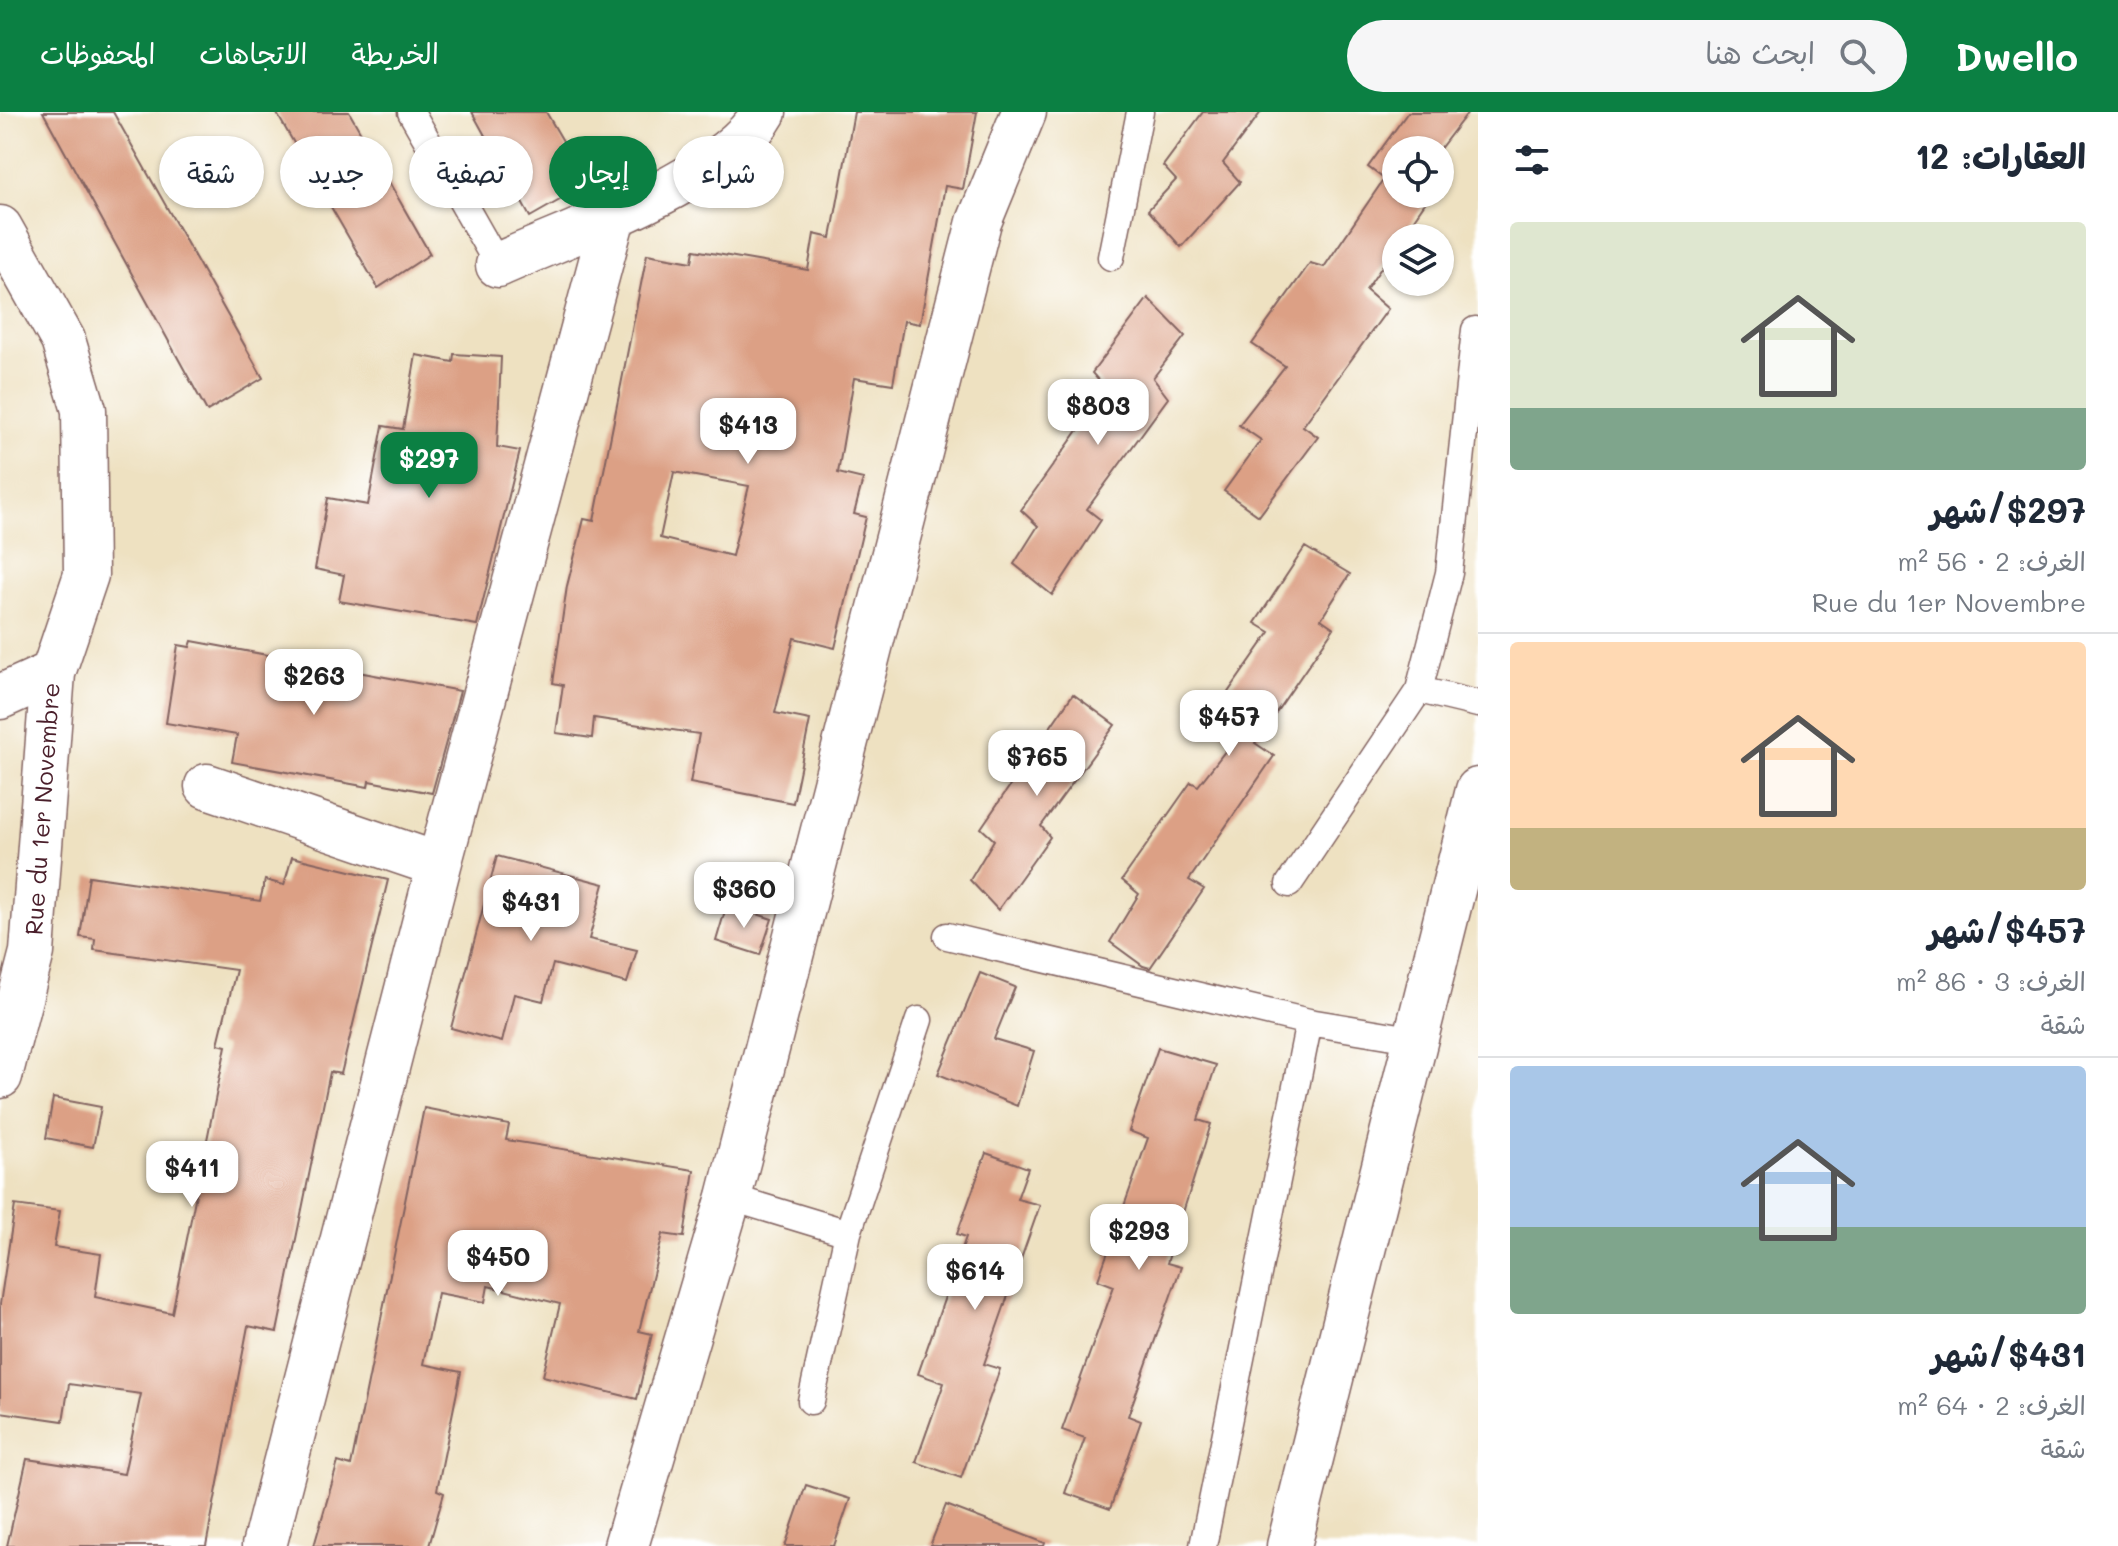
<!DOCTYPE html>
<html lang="ar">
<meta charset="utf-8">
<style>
body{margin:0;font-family:Mali,"Playpen Sans Arabic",sans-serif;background:#f6f6f7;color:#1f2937;direction:rtl;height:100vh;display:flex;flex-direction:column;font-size:30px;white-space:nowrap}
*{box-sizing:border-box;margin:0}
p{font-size:26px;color:#747a83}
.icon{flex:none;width:44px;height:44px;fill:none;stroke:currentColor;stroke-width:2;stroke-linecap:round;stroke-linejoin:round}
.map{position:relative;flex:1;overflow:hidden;direction:ltr}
.drawer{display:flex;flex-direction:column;background:#fff;width:640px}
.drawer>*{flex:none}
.hud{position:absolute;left:24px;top:24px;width:760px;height:72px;direction:rtl;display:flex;gap:16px}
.fabs{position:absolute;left:1382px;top:24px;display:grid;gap:16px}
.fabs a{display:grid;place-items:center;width:72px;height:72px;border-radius:50%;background:#fff;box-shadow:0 2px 6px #0004;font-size:40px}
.price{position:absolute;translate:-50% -68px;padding:0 18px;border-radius:16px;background:#fff;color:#222;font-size:26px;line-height:52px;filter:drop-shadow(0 2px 4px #0008)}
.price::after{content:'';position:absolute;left:50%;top:48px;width:24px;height:18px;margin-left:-12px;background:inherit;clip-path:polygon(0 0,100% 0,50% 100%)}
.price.current{background:#0b8043;color:#fff}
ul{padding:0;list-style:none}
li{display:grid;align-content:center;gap:16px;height:424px;padding:0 32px}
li+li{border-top:2px solid #e0e1e3}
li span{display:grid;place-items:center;height:248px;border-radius:8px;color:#555}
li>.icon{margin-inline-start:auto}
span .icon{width:144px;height:144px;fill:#fffc;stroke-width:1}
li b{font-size:34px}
h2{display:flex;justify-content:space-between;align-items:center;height:96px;padding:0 32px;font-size:34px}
.pill{padding:0 28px;border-radius:36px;background:#fff;box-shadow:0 2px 6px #0004;font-size:28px;line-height:72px}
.pill.current{background:#0b8043;color:#fff}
header{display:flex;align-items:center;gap:48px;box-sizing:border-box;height:112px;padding:0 40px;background:#0b8043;color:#fff}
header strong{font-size:38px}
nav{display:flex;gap:44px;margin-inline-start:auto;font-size:28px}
.search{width:560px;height:72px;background:#f6f6f7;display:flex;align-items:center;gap:20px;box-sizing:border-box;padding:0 28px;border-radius:44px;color:#747a83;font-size:30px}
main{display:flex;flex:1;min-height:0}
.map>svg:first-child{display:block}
.building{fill:#dca085;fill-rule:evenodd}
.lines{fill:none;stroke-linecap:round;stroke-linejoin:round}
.service-casing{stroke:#836360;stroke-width:29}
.minor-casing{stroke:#836360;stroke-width:47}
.tertiary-casing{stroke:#836360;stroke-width:47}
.service{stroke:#fff;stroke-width:26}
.minor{stroke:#fff;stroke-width:44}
.tertiary{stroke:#fff;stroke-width:44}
.labels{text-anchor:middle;stroke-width:6;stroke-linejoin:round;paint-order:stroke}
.street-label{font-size:24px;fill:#4a1f2b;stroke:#fff}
</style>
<header>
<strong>Dwello</strong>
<div class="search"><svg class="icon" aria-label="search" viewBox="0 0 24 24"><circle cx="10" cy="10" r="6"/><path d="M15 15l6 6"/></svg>ابحث هنا</div>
<nav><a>الخريطة</a><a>الاتجاهات</a><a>المحفوظات</a></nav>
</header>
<main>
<section class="drawer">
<h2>العقارات: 12<svg class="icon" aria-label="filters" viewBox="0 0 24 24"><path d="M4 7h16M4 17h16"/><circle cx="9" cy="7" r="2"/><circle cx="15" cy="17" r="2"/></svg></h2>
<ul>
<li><span style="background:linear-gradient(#dfe7d0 75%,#7fa58c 0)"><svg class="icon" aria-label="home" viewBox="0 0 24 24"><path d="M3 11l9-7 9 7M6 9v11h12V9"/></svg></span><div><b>$297/شهر</b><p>الغرف: 2 · 56 m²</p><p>Rue du 1er Novembre</p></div></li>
<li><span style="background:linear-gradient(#ffd9b3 75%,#c2b280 0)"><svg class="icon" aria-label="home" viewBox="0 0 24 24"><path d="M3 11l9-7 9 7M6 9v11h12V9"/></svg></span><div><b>$457/شهر</b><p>الغرف: 3 · 86 m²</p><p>شقة</p></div></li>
<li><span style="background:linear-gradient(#a9c7e8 65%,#7fa58c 0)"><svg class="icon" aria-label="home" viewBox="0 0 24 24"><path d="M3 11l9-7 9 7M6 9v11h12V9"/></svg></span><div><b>$431/شهر</b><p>الغرف: 2 · 64 m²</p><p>شقة</p></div></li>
</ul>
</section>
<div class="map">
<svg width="1478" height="1434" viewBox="0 0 1478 1434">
<rect width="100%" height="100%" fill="#fff"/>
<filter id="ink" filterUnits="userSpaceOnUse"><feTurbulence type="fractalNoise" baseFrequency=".0125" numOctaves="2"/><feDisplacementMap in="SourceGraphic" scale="16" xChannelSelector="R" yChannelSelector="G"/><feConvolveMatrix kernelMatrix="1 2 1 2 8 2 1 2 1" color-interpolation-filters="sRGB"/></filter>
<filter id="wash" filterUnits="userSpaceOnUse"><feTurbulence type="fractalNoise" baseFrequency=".006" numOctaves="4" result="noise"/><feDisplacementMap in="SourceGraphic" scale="32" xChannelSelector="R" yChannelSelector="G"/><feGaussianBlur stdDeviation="1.8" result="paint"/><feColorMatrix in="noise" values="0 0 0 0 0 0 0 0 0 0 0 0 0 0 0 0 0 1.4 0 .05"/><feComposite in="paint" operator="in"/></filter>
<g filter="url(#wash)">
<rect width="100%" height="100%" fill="#eee1c1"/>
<g id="blocks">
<path class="building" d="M43 0H113L263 266 207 299Z
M276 0H349L430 142 378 176Z
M472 0H546L588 72 530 105Z
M854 0H977L963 77 945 74 920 212 904 209 893 272 854 266 838 361 863 367 854 402 866 405 835 536 794 526 775 601 810 608 793 691 690 671 699 622 594 606 592 626 556 621 563 573 553 571 567 474 584 407 594 409 647 142 692 150 694 138 808 158 814 122 831 126ZM674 360 749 374 732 444 660 426Z
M1203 0H1261L1223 51 1240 70 1181 135 1148 98 1176 68 1163 54Z
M1408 0H1468L1439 38H1396V82H1431L1401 126H1396V134L1366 178 1388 197 1303 314 1318 325 1259 404 1224 379 1261 328 1239 313 1285 254 1252 232 1310 151 1324 155 1384 67 1368 55Z
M1148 186 1185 224 1153 266 1168 286 1087 397 1101 408 1052 483 1014 452 1038 414 1021 398 1107 278 1092 261Z
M454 242 501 245 497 335 520 339 477 513 339 489 344 463 315 457 328 386 368 393 383 314 403 317 416 243 453 250Z
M1305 435 1350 462 1321 507 1334 516 1255 631 1274 644 1189 768 1204 777 1150 856 1143 854 1110 830 1139 782 1122 768 1191 670 1198 674 1233 629 1208 609 1270 520 1255 511Z
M192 529 460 579 432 681 369 669 368 675 232 650 237 623 166 611 178 533 190 535Z
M1073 582 1115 613 1041 714 1050 725 998 798 970 768 994 728 981 716Z
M497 744 604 772 589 827 637 838 627 871 553 852 543 889 514 882 502 930 451 916Z
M292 745 388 768 341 962 330 960 277 1220 248 1214 206 1434H7L27 1347 124 1362 141 1282 69 1272 63 1309 0 1300V1192L15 1093 60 1099 54 1135 101 1142 95 1185 172 1201 226 934 218 932 236 858 94 838 95 827 80 825 89 764 260 789 265 768 284 773Z
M727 792 772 807 760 843 716 829Z
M980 861 1015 875 994 927 1034 939 1017 994 938 962Z
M1158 936 1216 953 1198 1008 1211 1012 1167 1151 1181 1155 1128 1304 1141 1309 1110 1397 1065 1381 1085 1326 1062 1318 1114 1174 1098 1168 1148 1026 1129 1019Z
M53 986 101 995 93 1035 46 1026Z
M424 996 509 1013 506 1028 694 1058 684 1125 663 1122 639 1219 652 1222 637 1287 543 1264 560 1192 488 1174 485 1190 438 1181 423 1252 461 1260 437 1378 444 1381 429 1434H314L338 1350 351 1354Z
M986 1041 1028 1056 1017 1087 1040 1093 984 1252 1000 1257 961 1366 916 1350 944 1271 918 1262 966 1125 957 1122Z
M806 1373 850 1387 834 1434H785Z
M946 1393 1045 1431 1044 1434H930Z"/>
</g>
</g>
<g filter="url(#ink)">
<use href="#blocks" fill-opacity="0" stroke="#836360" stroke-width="2"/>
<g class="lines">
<defs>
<path id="service" d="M411 0 498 153
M1111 145 1140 0
M1419 578 1478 592
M1289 772 1419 578 1449 461 1475 218
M947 824 1309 910 1418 928
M729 1085 848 1121
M811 1289 848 1121 919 908
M1203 1434 1309 910"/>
<path id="minor" d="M0 116 63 228 84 298 86 463 53 561 32 840 0 964
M498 153C570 120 726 68 764 0
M0 585 53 561
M207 674 439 753
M264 1434 439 753 614 101
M626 1434 729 1085 979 110 1024 0"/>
<path id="tertiary" d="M1289 1434 1478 678"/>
</defs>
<use href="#service" class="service-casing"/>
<use href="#minor" class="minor-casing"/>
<use href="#tertiary" class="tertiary-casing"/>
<use href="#service" class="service"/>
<use href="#minor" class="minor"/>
<use href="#tertiary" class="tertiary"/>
</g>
</g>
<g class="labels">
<g class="street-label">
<text transform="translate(43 697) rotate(-86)" y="8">Rue du 1er Novembre</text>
</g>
</g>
</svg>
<div class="fabs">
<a><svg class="icon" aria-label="locate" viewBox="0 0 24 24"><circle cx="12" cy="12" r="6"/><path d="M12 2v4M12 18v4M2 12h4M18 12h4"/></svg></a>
<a><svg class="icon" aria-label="layers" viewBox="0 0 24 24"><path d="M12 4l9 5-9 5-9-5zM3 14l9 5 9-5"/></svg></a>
</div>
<b class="price" style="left:1098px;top:335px">$803</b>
<b class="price" style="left:748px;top:354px">$413</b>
<b class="price current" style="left:429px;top:388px">$297</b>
<b class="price" style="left:314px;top:605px">$263</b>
<b class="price" style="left:1229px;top:646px">$457</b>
<b class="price" style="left:1037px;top:686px">$765</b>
<b class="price" style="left:744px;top:818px">$360</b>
<b class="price" style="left:531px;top:831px">$431</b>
<b class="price" style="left:192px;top:1097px">$411</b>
<b class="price" style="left:1139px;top:1160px">$293</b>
<b class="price" style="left:498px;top:1186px">$450</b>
<b class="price" style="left:975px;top:1200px">$614</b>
<div class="hud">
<a class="pill">شراء</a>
<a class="pill current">إيجار</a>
<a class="pill">تصفية</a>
<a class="pill">جديد</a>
<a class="pill">شقة</a>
</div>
</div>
</main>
